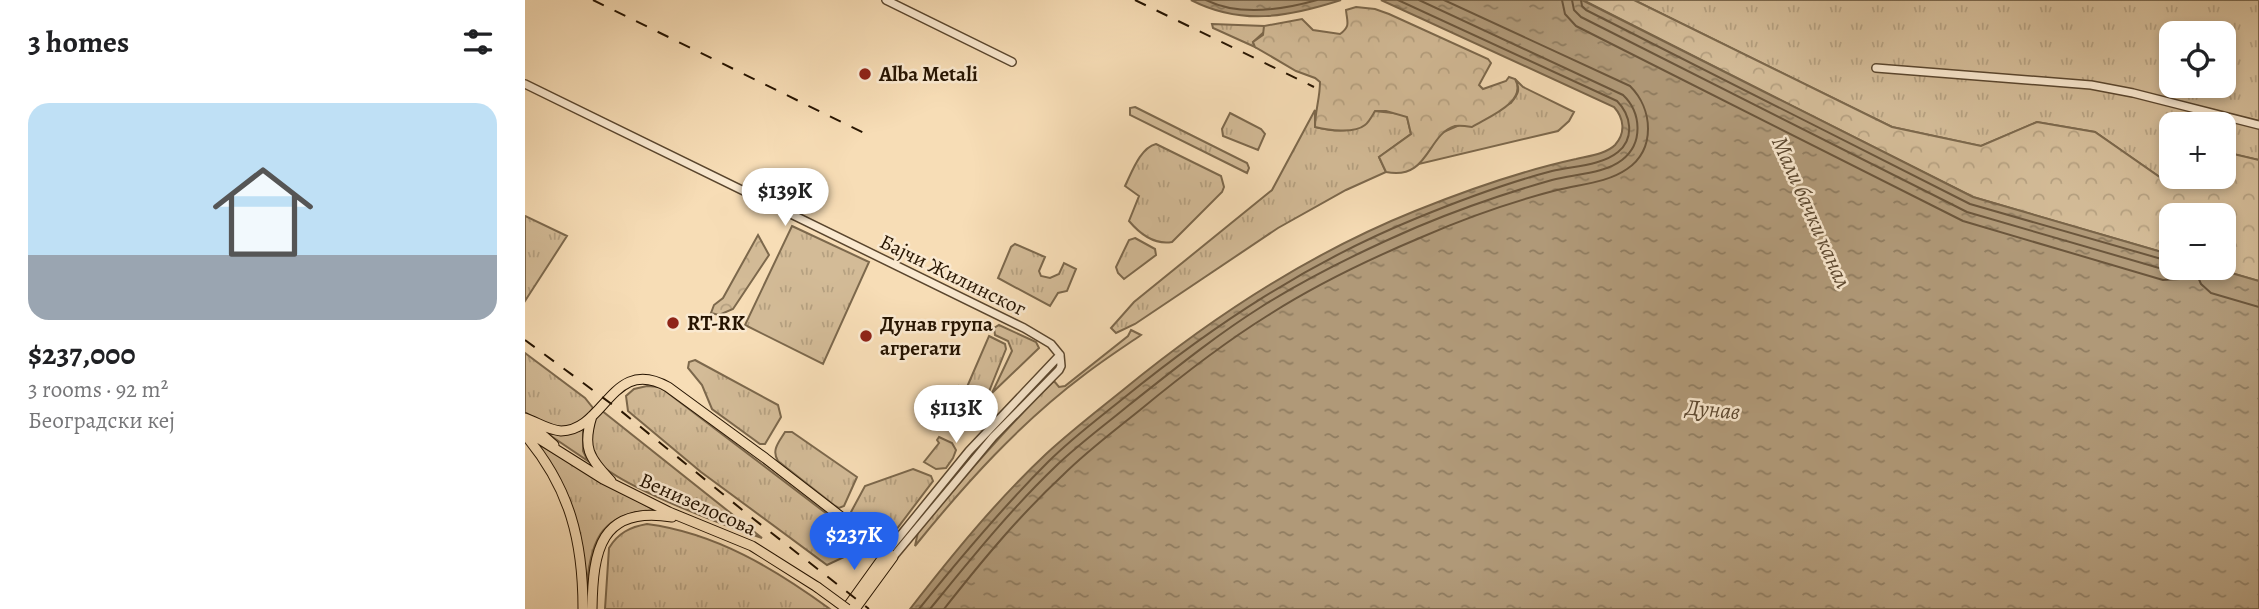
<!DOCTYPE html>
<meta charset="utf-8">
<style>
body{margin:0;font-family:Alegreya,serif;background:#f2f2f2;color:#202124;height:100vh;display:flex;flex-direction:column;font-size:26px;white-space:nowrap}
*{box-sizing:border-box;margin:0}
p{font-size:23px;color:#757577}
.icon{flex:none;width:38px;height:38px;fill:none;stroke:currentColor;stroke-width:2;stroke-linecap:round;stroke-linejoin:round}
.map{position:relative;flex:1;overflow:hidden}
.drawer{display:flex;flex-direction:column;background:#fff;width:525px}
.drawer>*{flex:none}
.buttons{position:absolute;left:1634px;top:21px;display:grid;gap:14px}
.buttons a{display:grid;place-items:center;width:77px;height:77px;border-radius:14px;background:#fff;box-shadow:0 4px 10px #0003;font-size:35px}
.price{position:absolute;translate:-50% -60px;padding:0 16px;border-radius:24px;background:#fff;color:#222;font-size:23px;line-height:46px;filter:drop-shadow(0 2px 4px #0008)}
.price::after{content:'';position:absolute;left:50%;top:42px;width:21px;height:16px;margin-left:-10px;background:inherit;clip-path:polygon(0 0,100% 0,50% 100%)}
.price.active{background:#2563eb;color:#fff}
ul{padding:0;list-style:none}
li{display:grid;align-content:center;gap:14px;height:371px;padding:0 28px}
li span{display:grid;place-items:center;height:217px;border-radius:21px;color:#555}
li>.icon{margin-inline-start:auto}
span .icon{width:126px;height:126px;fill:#fffc;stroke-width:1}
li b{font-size:30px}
h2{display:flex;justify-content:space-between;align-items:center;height:84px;padding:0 28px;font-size:30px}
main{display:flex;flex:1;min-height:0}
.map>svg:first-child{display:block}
.grass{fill:url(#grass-tufts);stroke:#7c684c;stroke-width:2;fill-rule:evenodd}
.forest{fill:url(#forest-crowns);stroke:#7c684c;stroke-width:2}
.water{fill:url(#water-ripples);stroke:#796448;stroke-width:2}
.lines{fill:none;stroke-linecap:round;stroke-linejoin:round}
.shore{stroke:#6b563c;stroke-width:2}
.minor-casing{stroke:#5a462e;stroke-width:10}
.major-casing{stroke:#261401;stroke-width:11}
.minor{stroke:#fae9d0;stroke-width:7}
.major{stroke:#f7ddb6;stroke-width:9}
.rail{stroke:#261401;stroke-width:2;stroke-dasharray:12 12;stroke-linecap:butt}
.major-bridge-casing{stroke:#261401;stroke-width:11;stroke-linecap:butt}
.major-bridge{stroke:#f7ddb6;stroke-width:9}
.poi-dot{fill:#8f2418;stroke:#fae9d0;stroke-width:2.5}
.labels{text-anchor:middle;stroke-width:5;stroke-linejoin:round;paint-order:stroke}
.poi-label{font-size:21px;font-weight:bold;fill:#261401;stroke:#fae9d0;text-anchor:start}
.street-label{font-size:21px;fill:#261401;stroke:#fae9d0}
.water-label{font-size:23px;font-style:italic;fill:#5d4931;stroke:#fae9d0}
</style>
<main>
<section class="drawer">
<h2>3 homes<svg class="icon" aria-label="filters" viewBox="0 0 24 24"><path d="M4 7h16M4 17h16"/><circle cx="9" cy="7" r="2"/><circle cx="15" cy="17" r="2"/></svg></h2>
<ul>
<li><span style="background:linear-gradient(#bfe0f5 70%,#9aa5b1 0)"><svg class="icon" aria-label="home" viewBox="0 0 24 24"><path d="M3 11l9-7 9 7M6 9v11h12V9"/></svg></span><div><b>$237,000</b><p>3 rooms · 92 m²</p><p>Београдски кеј</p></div></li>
</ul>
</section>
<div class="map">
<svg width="1734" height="609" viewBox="0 0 1734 609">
<defs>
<pattern id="grass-tufts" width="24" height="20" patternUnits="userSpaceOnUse" patternTransform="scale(1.75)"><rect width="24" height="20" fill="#d3bb97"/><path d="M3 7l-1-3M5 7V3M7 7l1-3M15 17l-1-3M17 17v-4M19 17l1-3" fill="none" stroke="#b5a080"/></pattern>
<pattern id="forest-crowns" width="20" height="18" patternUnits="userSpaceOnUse" patternTransform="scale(1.75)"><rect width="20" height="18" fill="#d3bb97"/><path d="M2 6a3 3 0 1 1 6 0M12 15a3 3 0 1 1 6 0" fill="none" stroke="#b5a080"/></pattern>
<pattern id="water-ripples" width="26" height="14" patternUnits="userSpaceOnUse" patternTransform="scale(1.75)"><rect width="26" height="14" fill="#b09978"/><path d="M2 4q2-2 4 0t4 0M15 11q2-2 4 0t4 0" fill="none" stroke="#8f7c60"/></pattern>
</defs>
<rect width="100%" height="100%" fill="#f7ddb6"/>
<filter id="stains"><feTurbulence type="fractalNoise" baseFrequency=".00286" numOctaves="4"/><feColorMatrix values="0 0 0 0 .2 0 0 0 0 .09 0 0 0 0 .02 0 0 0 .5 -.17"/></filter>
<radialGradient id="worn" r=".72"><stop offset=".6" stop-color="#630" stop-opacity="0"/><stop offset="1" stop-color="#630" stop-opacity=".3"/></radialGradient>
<path class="grass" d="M1109 0H1734V160L1699 152V124H1647V177H1663L1649 187 1570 132 1512 122 1456 146 1367 127ZM1647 33H1699V86H1647Z
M687 24 739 26V32L728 42 730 47 688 28Z
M990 79 998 87 1049 112 1044 121 1033 131 894 164 916 133 986 103C993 94 996 90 990 79Z
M610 107 722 163 724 168 722 173 605 115V108Z
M790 110V127C815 133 835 134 849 111L878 114 882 117 886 134 854 157 861 172 821 190 753 228 610 324 591 333 586 328 609 302 747 190Z
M705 113 736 129 740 134 733 150 698 136 697 129Z
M631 144 696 176 699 187 697 192 647 242C630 245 615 234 604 221L614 196 600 186C607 172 615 148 631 144Z
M0 216 42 236 0 301Z
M267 226 344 262 298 364 220 325Z
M610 238 630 249 631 255 599 279 593 273 591 267 604 240Z
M490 244 520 257 514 271 516 276 525 278 534 274 539 263 551 269 542 291 533 293 525 306 473 278 486 247Z
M474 325 511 342 514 348 467 393 487 351 483 341 470 335 469 328Z
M606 330 616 335C597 348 577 361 559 375 495 423 440 484 390 546L393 532C437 480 480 429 529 381L534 387 540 386 603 336Z
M464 336 480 344 481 349 463 394 442 387Z
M0 353 60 398 68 408C47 436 26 430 0 412Z
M170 360 253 405 256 417 240 444H235L187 409 177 385 163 368 164 362Z
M122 386 135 387 331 536 332 551 302 565 176 472 103 411 101 396 109 389Z
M434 386 460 400 431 429 413 420 428 391H431Z
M76 410 237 538C204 527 83 483 68 456 60 441 66 422 76 410Z
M58 429V451L63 461 23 434H44Z
M260 432H267L332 477 319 506 314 508 309 505 253 461C246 450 254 442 260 432Z
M414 437 427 443 431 450 428 458 421 468 411 469 399 462 414 443 412 440Z
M13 444 129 510C79 513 66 537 62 584L54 534Z
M388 469 406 476 408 481 365 538C352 540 330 525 326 512L340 486Z
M122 524C191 533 250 569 305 609H80L84 548C93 533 105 527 122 524Z"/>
<path class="forest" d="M1058 0H1109L1367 127 1456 146 1512 122 1570 132 1649 187 1663 177H1699L1700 152 1734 160V281L1689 268H1699V215H1647V255L1448 197Z
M831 7 850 9 864 14 963 59 966 63 954 85 958 89 981 81 984 77 990 79C1003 102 963 117 947 127 941 126 935 125 930 126 902 134 904 181 861 172L854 157 886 134 882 117 861 111H850C847 116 844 122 840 125 829 134 803 130 790 127 790 111 795 98 795 82L790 78 771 71 730 47 728 42 738 35 739 26 777 19 788 30 815 34C826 26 822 22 821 10Z
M233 235 244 255 208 309 194 315 186 313 189 305 198 298Z"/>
<path class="water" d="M666 0H816C763 17 717 26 666 0Z
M856 0H1057L1448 197 1647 255V268H1689L1734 281V609H385C427 555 471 501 521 454 546 431 572 411 598 390 687 317 783 254 890 211 942 190 996 171 1051 159 1063 156 1081 154 1090 145 1101 133 1099 118 1089 107Z"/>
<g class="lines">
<path class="shore" d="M681 0C715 17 757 10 792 0
M1037 0 1040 14 1051 26 1438 221 1638 280 1655 279 1670 270 1676 284 1686 293 1734 307
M1047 0 1049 10 1056 17 1442 212 1641 270 1655 268
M1056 0 1057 6 1061 10 1445 204 1647 262
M394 609C435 558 477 508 523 462 547 438 574 418 600 397 690 324 784 262 892 218 936 200 981 183 1027 171 1047 166 1076 166 1093 152 1110 138 1106 115 1092 101L873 0
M405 609C445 560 485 510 531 466 554 444 580 425 604 405 647 371 690 336 736 307 782 278 841 249 892 227 935 209 981 193 1027 180 1049 174 1079 174 1097 160 1119 143 1116 112 1098 95L894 0
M419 609C456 562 494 516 538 475 562 451 589 431 615 410 655 377 697 344 742 316 787 287 847 258 897 237 940 218 986 202 1032 190 1055 184 1082 183 1102 169 1131 149 1128 109 1105 86L919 0"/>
<defs>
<path id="minor" d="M361 0 487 62
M1351 68 1566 85 1608 93 1734 125
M0 84 499 328 526 344 535 355
M362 552 444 451 535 355
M368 557 468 437 534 370 536 366 535 355"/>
<path id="major" d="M67 416C57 448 64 457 86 481
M0 418C12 422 23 430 36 431 80 431 87 355 143 387L240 458 368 557 330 609
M3 422 29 445
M0 430 78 479 144 512 227 546 292 587
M0 435C45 488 58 541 58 609
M67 609C68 551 75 505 147 517
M321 609 362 552"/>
</defs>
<use href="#minor" class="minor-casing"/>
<use href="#major" class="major-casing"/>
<use href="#minor" class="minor"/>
<use href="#major" class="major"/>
<path class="rail" d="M68 0 345 136
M610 0 789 87
M0 340 96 411 226 517 344 609"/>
<defs>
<path id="major-bridge" d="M292 587 322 609"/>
</defs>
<use href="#major-bridge" class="major-bridge-casing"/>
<use href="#major-bridge" class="major-bridge"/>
</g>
<g class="poi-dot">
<circle cx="340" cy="74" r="7"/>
<circle cx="148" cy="323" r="7"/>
<circle cx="341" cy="336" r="7"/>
</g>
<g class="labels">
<g class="poi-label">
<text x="354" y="81">Alba Metali</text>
<text x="162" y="330">RT-RK</text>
<text x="355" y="331">Дунав група<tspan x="355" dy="24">агрегати</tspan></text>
</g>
<g class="street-label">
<text transform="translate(428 275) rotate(26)" y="7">Бајчи Жилинског</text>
<text transform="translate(173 504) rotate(24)" y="7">Венизелосова</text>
</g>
<g class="water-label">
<text transform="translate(1287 212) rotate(66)" y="8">Мали бачки канал</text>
<text transform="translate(1188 409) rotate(5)" y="8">Дунав</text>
</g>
</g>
<rect width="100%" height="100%" filter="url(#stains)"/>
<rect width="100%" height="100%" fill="url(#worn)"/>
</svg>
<div class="buttons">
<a><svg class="icon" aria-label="locate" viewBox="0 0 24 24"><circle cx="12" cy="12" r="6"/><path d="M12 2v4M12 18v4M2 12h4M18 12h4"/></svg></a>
<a>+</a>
<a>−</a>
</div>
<b class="price" style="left:260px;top:228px">$139K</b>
<b class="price" style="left:431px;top:445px">$113K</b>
<b class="price active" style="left:329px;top:572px">$237K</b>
</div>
</main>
